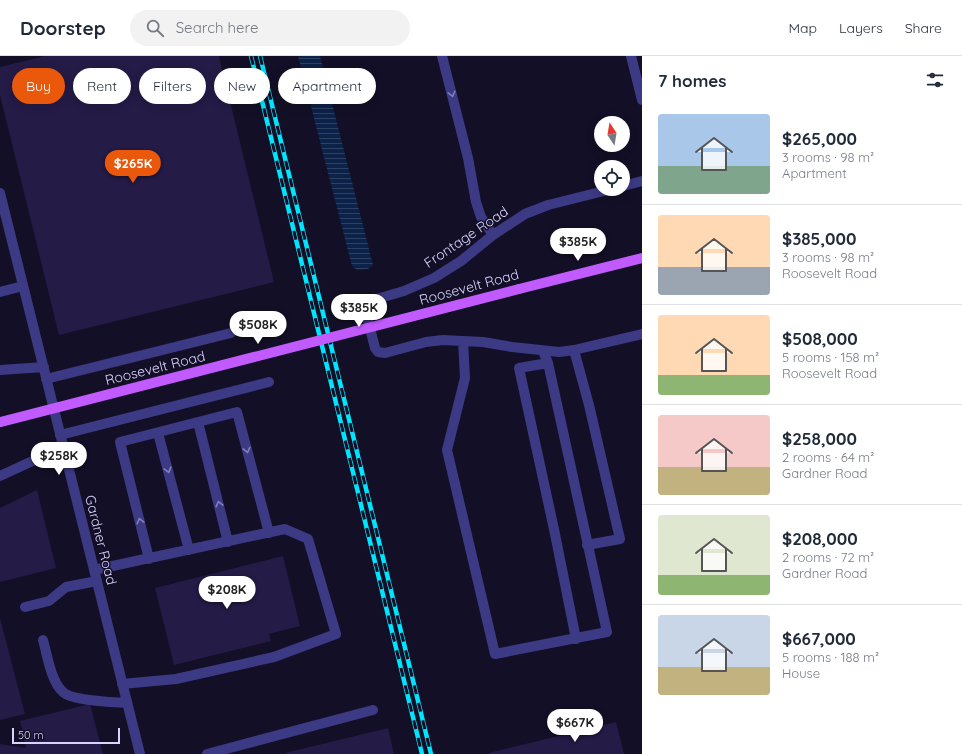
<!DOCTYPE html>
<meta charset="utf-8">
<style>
body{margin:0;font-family:Quicksand,sans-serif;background:#f2f2f3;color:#1f2937;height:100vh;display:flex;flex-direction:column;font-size:15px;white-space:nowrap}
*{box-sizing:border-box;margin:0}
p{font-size:13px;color:#747a83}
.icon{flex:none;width:22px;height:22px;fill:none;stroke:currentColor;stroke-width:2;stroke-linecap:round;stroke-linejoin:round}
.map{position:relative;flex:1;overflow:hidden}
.side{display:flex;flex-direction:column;background:#fff;width:320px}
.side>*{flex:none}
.top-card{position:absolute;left:12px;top:12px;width:380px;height:36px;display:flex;gap:8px}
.needle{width:26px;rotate:348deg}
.buttons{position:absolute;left:594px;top:60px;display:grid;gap:8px}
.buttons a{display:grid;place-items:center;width:36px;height:36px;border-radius:50%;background:#fff;box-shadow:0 2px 10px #0003;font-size:20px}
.scale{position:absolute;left:12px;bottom:10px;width:108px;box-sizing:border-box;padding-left:4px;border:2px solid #d9d4ff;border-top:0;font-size:11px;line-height:14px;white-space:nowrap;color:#d9d4ff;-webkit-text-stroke:3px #130f26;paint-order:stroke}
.price{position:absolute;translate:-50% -34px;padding:0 9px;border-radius:14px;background:#fff;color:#222;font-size:13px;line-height:26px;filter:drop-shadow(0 1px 2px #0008)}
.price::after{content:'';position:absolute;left:50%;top:24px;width:12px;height:9px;margin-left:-6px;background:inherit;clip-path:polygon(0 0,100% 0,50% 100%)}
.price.current{background:#ea580c;color:#fff}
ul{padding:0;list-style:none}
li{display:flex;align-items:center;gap:12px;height:100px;padding:0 16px}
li+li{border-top:1px solid #e0e1e3}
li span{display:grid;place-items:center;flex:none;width:112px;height:80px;border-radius:4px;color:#555}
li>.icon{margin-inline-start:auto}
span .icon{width:48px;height:48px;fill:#fffc;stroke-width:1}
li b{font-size:17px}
h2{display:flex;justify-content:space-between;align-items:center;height:48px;padding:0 16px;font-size:17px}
.pill{padding:0 14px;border-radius:18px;background:#fff;box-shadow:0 2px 10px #0003;font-size:14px;line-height:36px}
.pill.current{background:#ea580c;color:#fff}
header{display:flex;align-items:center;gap:24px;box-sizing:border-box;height:56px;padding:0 20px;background:#fff;border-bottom:1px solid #e0e1e3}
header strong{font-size:19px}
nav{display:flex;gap:22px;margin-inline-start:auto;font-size:14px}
.search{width:280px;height:36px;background:#f2f2f3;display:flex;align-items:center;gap:10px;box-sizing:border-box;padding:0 14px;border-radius:22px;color:#747a83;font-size:15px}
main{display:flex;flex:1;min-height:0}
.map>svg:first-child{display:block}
.water{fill:url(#water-rules)}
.building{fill:#241b47}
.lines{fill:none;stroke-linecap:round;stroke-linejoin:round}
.minor{stroke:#3d3a85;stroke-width:10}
.major{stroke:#c25bff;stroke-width:10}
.rail-casing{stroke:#00e5ff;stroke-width:4.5}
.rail{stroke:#130f26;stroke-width:3;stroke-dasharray:9;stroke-linecap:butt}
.major-bridge{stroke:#c25bff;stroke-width:10}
.oneway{stroke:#837fbc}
.labels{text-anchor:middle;stroke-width:3;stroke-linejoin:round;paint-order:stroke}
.street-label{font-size:14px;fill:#d9d4ff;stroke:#130f26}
</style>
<header>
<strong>Doorstep</strong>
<div class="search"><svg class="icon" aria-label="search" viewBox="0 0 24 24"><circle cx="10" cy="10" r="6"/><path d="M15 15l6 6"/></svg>Search here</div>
<nav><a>Map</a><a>Layers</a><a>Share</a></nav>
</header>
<main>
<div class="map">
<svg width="642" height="698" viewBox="0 0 642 698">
<defs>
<pattern id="water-rules" width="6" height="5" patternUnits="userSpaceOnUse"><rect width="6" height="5" fill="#0c2248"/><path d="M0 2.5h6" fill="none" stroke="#2f4163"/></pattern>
</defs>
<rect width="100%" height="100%" fill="#130f26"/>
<path class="water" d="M298 0H320L373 209 368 213 357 214 352 210Z"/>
<path class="building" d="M45 0H219L274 226 59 279 0 39V11Z
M37 434 56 512 0 526V452Z
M283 500 300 570 269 578 271 585 174 609 155 532Z
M0 562 25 658 0 664Z
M90 648 103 698H0V688L26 692 20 665Z
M616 666 624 698H489V697Z
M388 672 394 698H285V697Z"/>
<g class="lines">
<path class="minor" d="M442 0 468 102 476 146 481 161 493 179
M631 0 642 44
M623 130 642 125
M612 133 548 149 525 158 493 179 461 205 434 222 404 235 373 244 367 248 365 253 375 292 378 296 385 297 426 286 443 284 483 286 512 291 559 296 574 294 642 278
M0 137 140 698
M0 236 23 230
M463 285 465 322 447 394 495 598 607 576 548 307 543 295
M574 294 589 349 620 483 587 489
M548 307 519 312 555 478 576 583
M0 314 44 311
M46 323 231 277
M198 366 228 486
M158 377 189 494
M60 379 269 326
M0 420 63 391
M149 503 120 386 237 356 269 477
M94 514 285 473 308 483 336 578 274 601 176 623 122 628
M25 551 49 545 66 531 97 525
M43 584C47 598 51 626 63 636 72 645 113 646 127 647
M207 698 373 654"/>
<path class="major" d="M519 233 642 202"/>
<defs>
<path id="rail" d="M251 0 422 698
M260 0 431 698"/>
</defs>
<use href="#rail" class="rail-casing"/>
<use href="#rail" class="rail"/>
<path class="major-bridge" d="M1 366 519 233"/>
</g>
<defs><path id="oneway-chevron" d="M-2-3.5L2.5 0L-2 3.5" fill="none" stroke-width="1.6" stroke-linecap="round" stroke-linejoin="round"/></defs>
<g class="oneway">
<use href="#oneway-chevron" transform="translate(452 38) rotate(76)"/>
<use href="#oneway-chevron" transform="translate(247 394) rotate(76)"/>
<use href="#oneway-chevron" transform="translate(168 414) rotate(75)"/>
<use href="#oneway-chevron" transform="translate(219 448) rotate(-104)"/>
<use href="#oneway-chevron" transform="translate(140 465) rotate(-104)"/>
</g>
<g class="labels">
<g class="street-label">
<text transform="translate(466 181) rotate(-34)" y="5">Frontage Road</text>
<text transform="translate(469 231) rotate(-15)" y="5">Roosevelt Road</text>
<text transform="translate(155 312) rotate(-14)" y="5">Roosevelt Road</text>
<text transform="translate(101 484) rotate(76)" y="5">Gardner Road</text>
</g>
</g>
</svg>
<div class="buttons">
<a><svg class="needle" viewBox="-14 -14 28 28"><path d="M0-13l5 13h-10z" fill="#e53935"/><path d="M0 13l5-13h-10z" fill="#747a83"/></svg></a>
<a><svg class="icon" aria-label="locate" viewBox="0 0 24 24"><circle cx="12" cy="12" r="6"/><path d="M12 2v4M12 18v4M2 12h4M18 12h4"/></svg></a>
</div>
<div class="scale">50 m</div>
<b class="price current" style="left:133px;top:128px">$265K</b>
<b class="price" style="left:578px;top:206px">$385K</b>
<b class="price" style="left:359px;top:272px">$385K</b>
<b class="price" style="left:258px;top:289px">$508K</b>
<b class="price" style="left:59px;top:420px">$258K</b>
<b class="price" style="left:227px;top:554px">$208K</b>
<b class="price" style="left:575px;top:687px">$667K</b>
<div class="top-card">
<a class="pill current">Buy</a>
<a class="pill">Rent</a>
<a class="pill">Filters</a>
<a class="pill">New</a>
<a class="pill">Apartment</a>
</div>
</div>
<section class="side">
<h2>7 homes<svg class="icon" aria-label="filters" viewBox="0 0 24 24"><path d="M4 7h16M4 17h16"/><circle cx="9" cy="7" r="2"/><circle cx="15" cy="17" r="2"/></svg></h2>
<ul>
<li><span style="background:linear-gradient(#a9c7e8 65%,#7fa58c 0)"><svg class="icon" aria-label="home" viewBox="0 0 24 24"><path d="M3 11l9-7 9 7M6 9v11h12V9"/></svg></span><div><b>$265,000</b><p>3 rooms · 98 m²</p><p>Apartment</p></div></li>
<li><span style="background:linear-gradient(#ffd9b3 65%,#9aa5b1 0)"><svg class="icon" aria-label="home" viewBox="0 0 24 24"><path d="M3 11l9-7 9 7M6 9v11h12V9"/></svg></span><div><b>$385,000</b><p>3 rooms · 98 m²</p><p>Roosevelt Road</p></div></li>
<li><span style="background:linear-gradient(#ffd9b3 75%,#8fb573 0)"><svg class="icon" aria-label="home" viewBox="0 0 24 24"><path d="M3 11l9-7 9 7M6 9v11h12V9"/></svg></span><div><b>$508,000</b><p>5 rooms · 158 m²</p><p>Roosevelt Road</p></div></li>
<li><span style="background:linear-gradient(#f6c9c9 65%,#c2b280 0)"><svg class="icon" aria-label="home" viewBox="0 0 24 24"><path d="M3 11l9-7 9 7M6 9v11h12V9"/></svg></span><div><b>$258,000</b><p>2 rooms · 64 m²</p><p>Gardner Road</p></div></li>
<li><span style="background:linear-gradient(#dfe7d0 75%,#8fb573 0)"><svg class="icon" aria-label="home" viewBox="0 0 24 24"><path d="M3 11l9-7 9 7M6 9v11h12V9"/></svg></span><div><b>$208,000</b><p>2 rooms · 72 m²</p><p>Gardner Road</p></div></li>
<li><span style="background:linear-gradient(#c9d6e8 65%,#c2b280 0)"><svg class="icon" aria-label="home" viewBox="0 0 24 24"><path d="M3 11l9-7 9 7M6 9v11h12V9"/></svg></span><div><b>$667,000</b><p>5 rooms · 188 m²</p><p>House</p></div></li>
</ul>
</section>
</main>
